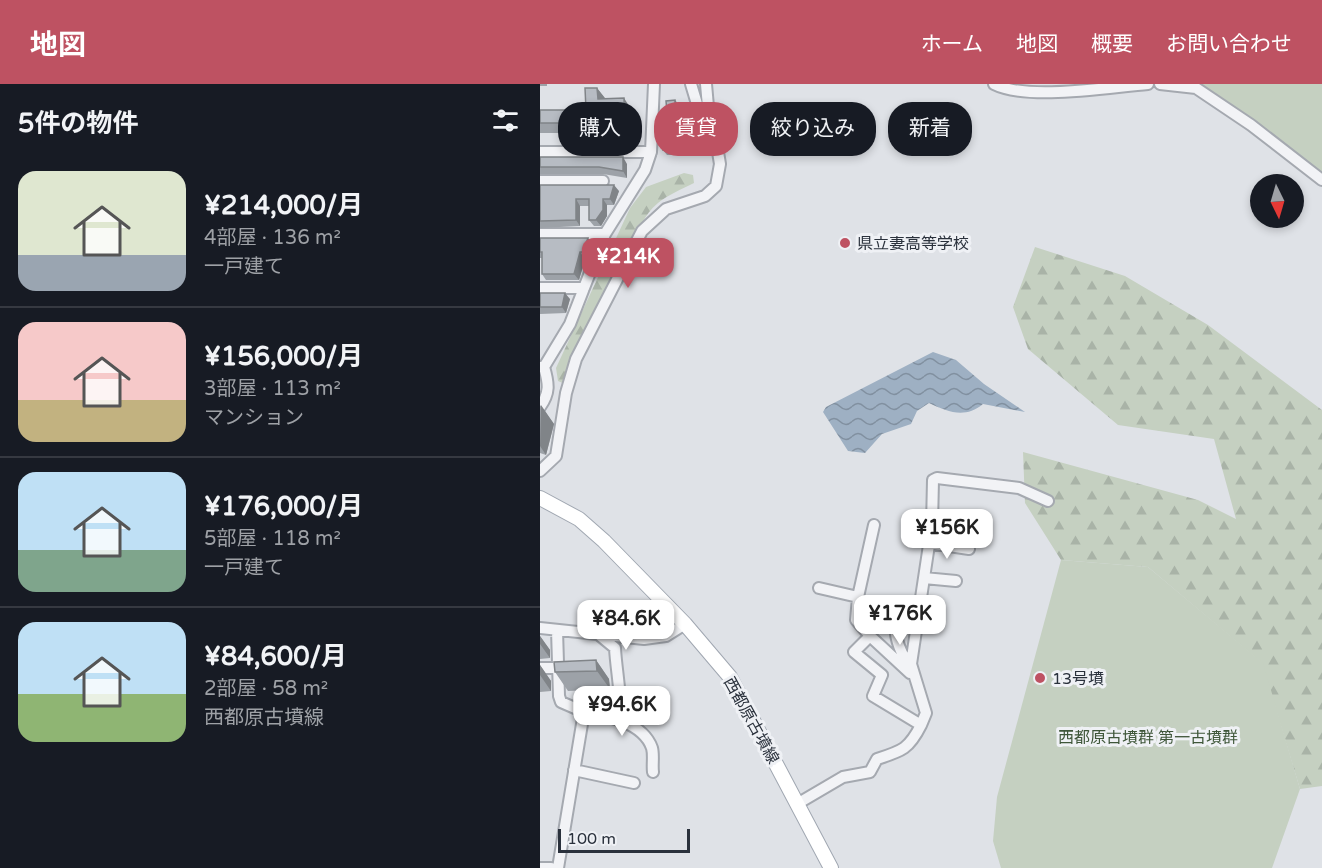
<!DOCTYPE html>
<html lang="ja">
<meta charset="utf-8">
<style>
body{margin:0;font-family:"Varela Round","Noto Sans JP",sans-serif;background:#242831;color:#f1f3f6;height:100vh;display:flex;flex-direction:column;font-size:22px;white-space:nowrap}
*{box-sizing:border-box;margin:0}
p{font-size:20px;color:#9ea1a6}
.icon{flex:none;width:33px;height:33px;fill:none;stroke:currentColor;stroke-width:2;stroke-linecap:round;stroke-linejoin:round}
.map{position:relative;flex:1;overflow:hidden}
.details{display:flex;flex-direction:column;background:#171b24;width:540px}
.details>*{flex:none}
.hud{position:absolute;left:18px;top:18px;width:570px;height:54px;display:flex;gap:12px}
.needle{width:39px;rotate:175deg}
.fabs{position:absolute;left:710px;top:90px;display:grid;gap:12px}
.fabs a{display:grid;place-items:center;width:54px;height:54px;border-radius:50%;background:#171b24;box-shadow:0 3px 9px #0003;font-size:30px}
.scale{position:absolute;left:18px;bottom:15px;width:132px;box-sizing:border-box;padding-left:6px;border:3px solid #2a313c;border-top:0;font-size:16px;line-height:21px;white-space:nowrap;color:#2a313c;-webkit-text-stroke:4px #eff1f5;paint-order:stroke}
.price{position:absolute;translate:-50% -51px;padding:0 14px;border-radius:12px;background:#fff;color:#222;font-size:20px;line-height:39px;filter:drop-shadow(0 2px 3px #0008)}
.price::after{content:'';position:absolute;left:50%;top:36px;width:18px;height:14px;margin-left:-9px;background:inherit;clip-path:polygon(0 0,100% 0,50% 100%)}
.price.active{background:#be5262;color:#fff}
ul{padding:0;list-style:none}
li{display:flex;align-items:center;gap:18px;height:150px;padding:0 18px}
li+li{border-top:2px solid #363941}
li span{display:grid;place-items:center;flex:none;width:168px;height:120px;border-radius:18px;color:#555}
li>.icon{margin-inline-start:auto}
span .icon{width:72px;height:72px;fill:#fffc;stroke-width:1}
li b{font-size:26px}
h2{display:flex;justify-content:space-between;align-items:center;height:72px;padding:0 18px;font-size:26px}
.chip{padding:0 21px;border-radius:24px;background:#171b24;box-shadow:0 3px 9px #0003;font-size:21px;line-height:54px}
.chip.active{background:#be5262;color:#fff}
header{display:flex;align-items:center;gap:36px;box-sizing:border-box;height:84px;padding:0 30px;background:#be5262;color:#fff}
header strong{font-size:28px}
nav{display:flex;gap:33px;margin-inline-start:auto;font-size:21px}
main{display:flex;flex:1;min-height:0}
.map>svg:first-child{display:block}
.forest{fill:url(#forest-firs)}
.park{fill:#c5d0c1}
.water{fill:url(#water-waves)}
.lines{fill:none;stroke-linecap:round;stroke-linejoin:round}
.minor-casing{stroke:#a5a9b0;stroke-width:14}
.major-casing{stroke:#a0a7b1;stroke-width:16}
.minor{stroke:#f2f3f6;stroke-width:10}
.major{stroke:#fff;stroke-width:14}
.wall{fill:#9da2a8}
.shaded-wall{fill:#808488}
.building{fill:#b7bcc3;stroke:#808488;stroke-width:1.5}
.poi-dot{fill:#be5262;stroke:#eff1f5;stroke-width:2}
.labels{text-anchor:middle;stroke-width:6;stroke-linejoin:round;paint-order:stroke}
.poi-label{font-size:16px;fill:#2a313c;stroke:#eff1f5;text-anchor:start}
.street-label{font-size:16px;fill:#2a313c;stroke:#eff1f5}
.park-label{font-size:16px;fill:#3e5639;stroke:#eff1f5}
</style>
<header>
<strong>地図</strong>
<nav><a>ホーム</a><a>地図</a><a>概要</a><a>お問い合わせ</a></nav>
</header>
<main>
<section class="details">
<h2>5件の物件<svg class="icon" aria-label="filters" viewBox="0 0 24 24"><path d="M4 7h16M4 17h16"/><circle cx="9" cy="7" r="2"/><circle cx="15" cy="17" r="2"/></svg></h2>
<ul>
<li><span style="background:linear-gradient(#dfe7d0 70%,#9aa5b1 0)"><svg class="icon" aria-label="home" viewBox="0 0 24 24"><path d="M3 11l9-7 9 7M6 9v11h12V9"/></svg></span><div><b>¥214,000/月</b><p>4部屋 · 136 m²</p><p>一戸建て</p></div></li>
<li><span style="background:linear-gradient(#f6c9c9 65%,#c2b280 0)"><svg class="icon" aria-label="home" viewBox="0 0 24 24"><path d="M3 11l9-7 9 7M6 9v11h12V9"/></svg></span><div><b>¥156,000/月</b><p>3部屋 · 113 m²</p><p>マンション</p></div></li>
<li><span style="background:linear-gradient(#bfe0f5 65%,#7fa58c 0)"><svg class="icon" aria-label="home" viewBox="0 0 24 24"><path d="M3 11l9-7 9 7M6 9v11h12V9"/></svg></span><div><b>¥176,000/月</b><p>5部屋 · 118 m²</p><p>一戸建て</p></div></li>
<li><span style="background:linear-gradient(#bfe0f5 60%,#8fb573 0)"><svg class="icon" aria-label="home" viewBox="0 0 24 24"><path d="M3 11l9-7 9 7M6 9v11h12V9"/></svg></span><div><b>¥84,600/月</b><p>2部屋 · 58 m²</p><p>西都原古墳線</p></div></li>
</ul>
</section>
<div class="map">
<svg width="782" height="784" viewBox="0 0 782 784">
<defs>
<pattern id="forest-firs" width="22" height="20" patternUnits="userSpaceOnUse" patternTransform="scale(1.5)"><rect width="22" height="20" fill="#c5d0c1"/><path d="M5 1l3.5 6h-7zM16 11l3.5 6h-7z" fill="#a9b3a7"/></pattern>
<pattern id="water-waves" width="16" height="10" patternUnits="userSpaceOnUse" patternTransform="scale(1.5)"><rect width="16" height="10" fill="#9eb0c3"/><path d="M0 5q4-4 8 0t8 0" fill="none" stroke="#8190a0"/></pattern>
</defs>
<rect width="100%" height="100%" fill="#dfe2e7"/>
<path class="forest" d="M144 89 153 91 154 99C142 105 128 111 118 119 103 131 99 147 92 162 69 209 37 248 25 300L18 297 16 284 90 124 106 103Z
M495 163 585 192 668 241 782 326V702L760 705 722 579 608 483 521 476 485 419 483 368 658 416 696 435 674 355 578 341 488 265 473 223Z"/>
<path class="park" d="M652 0H782V96Z
M521 476 608 483 723 579 760 705 732 784H461L453 757 457 713Z"/>
<path class="water" d="M393 268 416 276 444 300 485 328 443 320C425 335 408 328 389 319L377 327 371 340 342 350 325 369 308 367 283 328 286 323Z"/>
<g class="lines">
<defs>
<path id="minor" d="M166 0 170 45
M454 0C487 17 569 3 608 0
M620 0 656 4 711 41 782 96
M0 68H111
M0 97H63
M0 150H65
M0 204H44
M0 283H4L30 240 65 150 105 86 111 68 114 0
M0 323C10 309 9 300 4 283
M0 387 16 372 26 309 36 275 102 147 126 125 165 112 176 102 180 80 178 68 160 30 151 0
M389 459 429 465
M384 494 416 497
M279 504 318 513
M354 522C353 539 356 569 371 580
M0 544 104 555 126 552 145 540
M17 546 19 612 21 618 44 628 18 784
M58 550 75 564C76 585 82 614 80 634
M330 552 370 589
M0 584H25
M44 628C67 632 103 638 112 664 114 671 112 681 113 688
M381 641 386 629 371 580 392 441 393 396 397 394 479 404 508 417
M34 686 94 699
M257 720 303 693 330 688 337 675C362 667 369 665 381 641L333 612 342 591 314 568 330 552 316 536 318 513 334 441
M0 784H11"/>
<path id="major" d="M0 414 39 435 64 457 145 540 190 593 291 784"/>
</defs>
<use href="#minor" class="minor-casing"/>
<use href="#major" class="major-casing"/>
<use href="#minor" class="minor"/>
<use href="#major" class="major"/>
</g>
<path class="wall" d="M0 0H7V2H0Z
M57 4 65 15 91 25 92 57H53L48 49H0V26H46Z
M139 21V71H127L123 66Z
M0 73 87 80V94L63 90H0Z
M0 101 79 107 74 121H67V132L61 142H54L49 136V122H40V142L0 144Z
M0 154 53 161 47 175H45L39 196H6L2 190V174H0Z
M0 209 30 215 26 229 0 230Z
M0 321 14 340 6 371 0 369Z
M0 552 10 566V574L0 575Z
M56 576 69 595 70 605 28 607 15 588Z
M0 581 11 597V607L0 608Z"/>
<path class="shaded-wall" d="M57 4 65 14V26L58 15Z
M84 14 91 25 92 57 85 47Z
M135 16 139 21V71L135 66Z
M83 73 87 80V94L83 87Z
M74 101 79 107 74 121 70 115Z
M36 115 40 122V142L36 136Z
M63 115 67 121V132L61 142 56 136Z
M48 154 53 161 47 175 43 168Z
M40 168 45 175 39 196 34 190Z
M25 209 30 215 26 229 22 223Z
M1 321 14 340 6 371 0 362Z
M0 552 10 566V574L0 560Z
M56 576 69 595 70 605 57 587Z
M0 581 11 597V607L0 591Z"/>
<path class="building" d="M45 4H57L58 15 84 14 85 47 45 46V39H0V26H46Z
M135 16V66H123L124 58H126L128 38 126 17Z
M0 73H83V87L59 83H0Z
M0 101H74L70 115H63V126L56 136H49V115H36V136L0 137Z
M0 154H48L43 168H40L34 190H2V168H0Z
M0 209H25L22 223H0Z
M56 576 57 587 15 588 14 578Z"/>
<g class="poi-dot">
<circle cx="305" cy="159" r="6"/>
<circle cx="500" cy="594" r="6"/>
</g>
<g class="labels">
<g class="poi-label">
<text x="317" y="165">県立妻高等学校</text>
<text x="512" y="600">13号墳</text>
</g>
<g class="street-label">
<text transform="translate(212 636) rotate(61)" y="6">西都原古墳線</text>
</g>
<g class="park-label">
<text x="608" y="659">西都原古墳群 第一古墳群</text>
</g>
</g>
</svg>
<div class="fabs">
<a><svg class="needle" viewBox="-14 -14 28 28"><path d="M0-13l5 13h-10z" fill="#e53935"/><path d="M0 13l5-13h-10z" fill="#9ea1a6"/></svg></a>
</div>
<div class="scale">100 m</div>
<b class="price active" style="left:88px;top:205px">¥214K</b>
<b class="price" style="left:407px;top:476px">¥156K</b>
<b class="price" style="left:360px;top:562px">¥176K</b>
<b class="price" style="left:86px;top:567px">¥84.6K</b>
<b class="price" style="left:82px;top:653px">¥94.6K</b>
<div class="hud">
<a class="chip">購入</a>
<a class="chip active">賃貸</a>
<a class="chip">絞り込み</a>
<a class="chip">新着</a>
</div>
</div>
</main>
